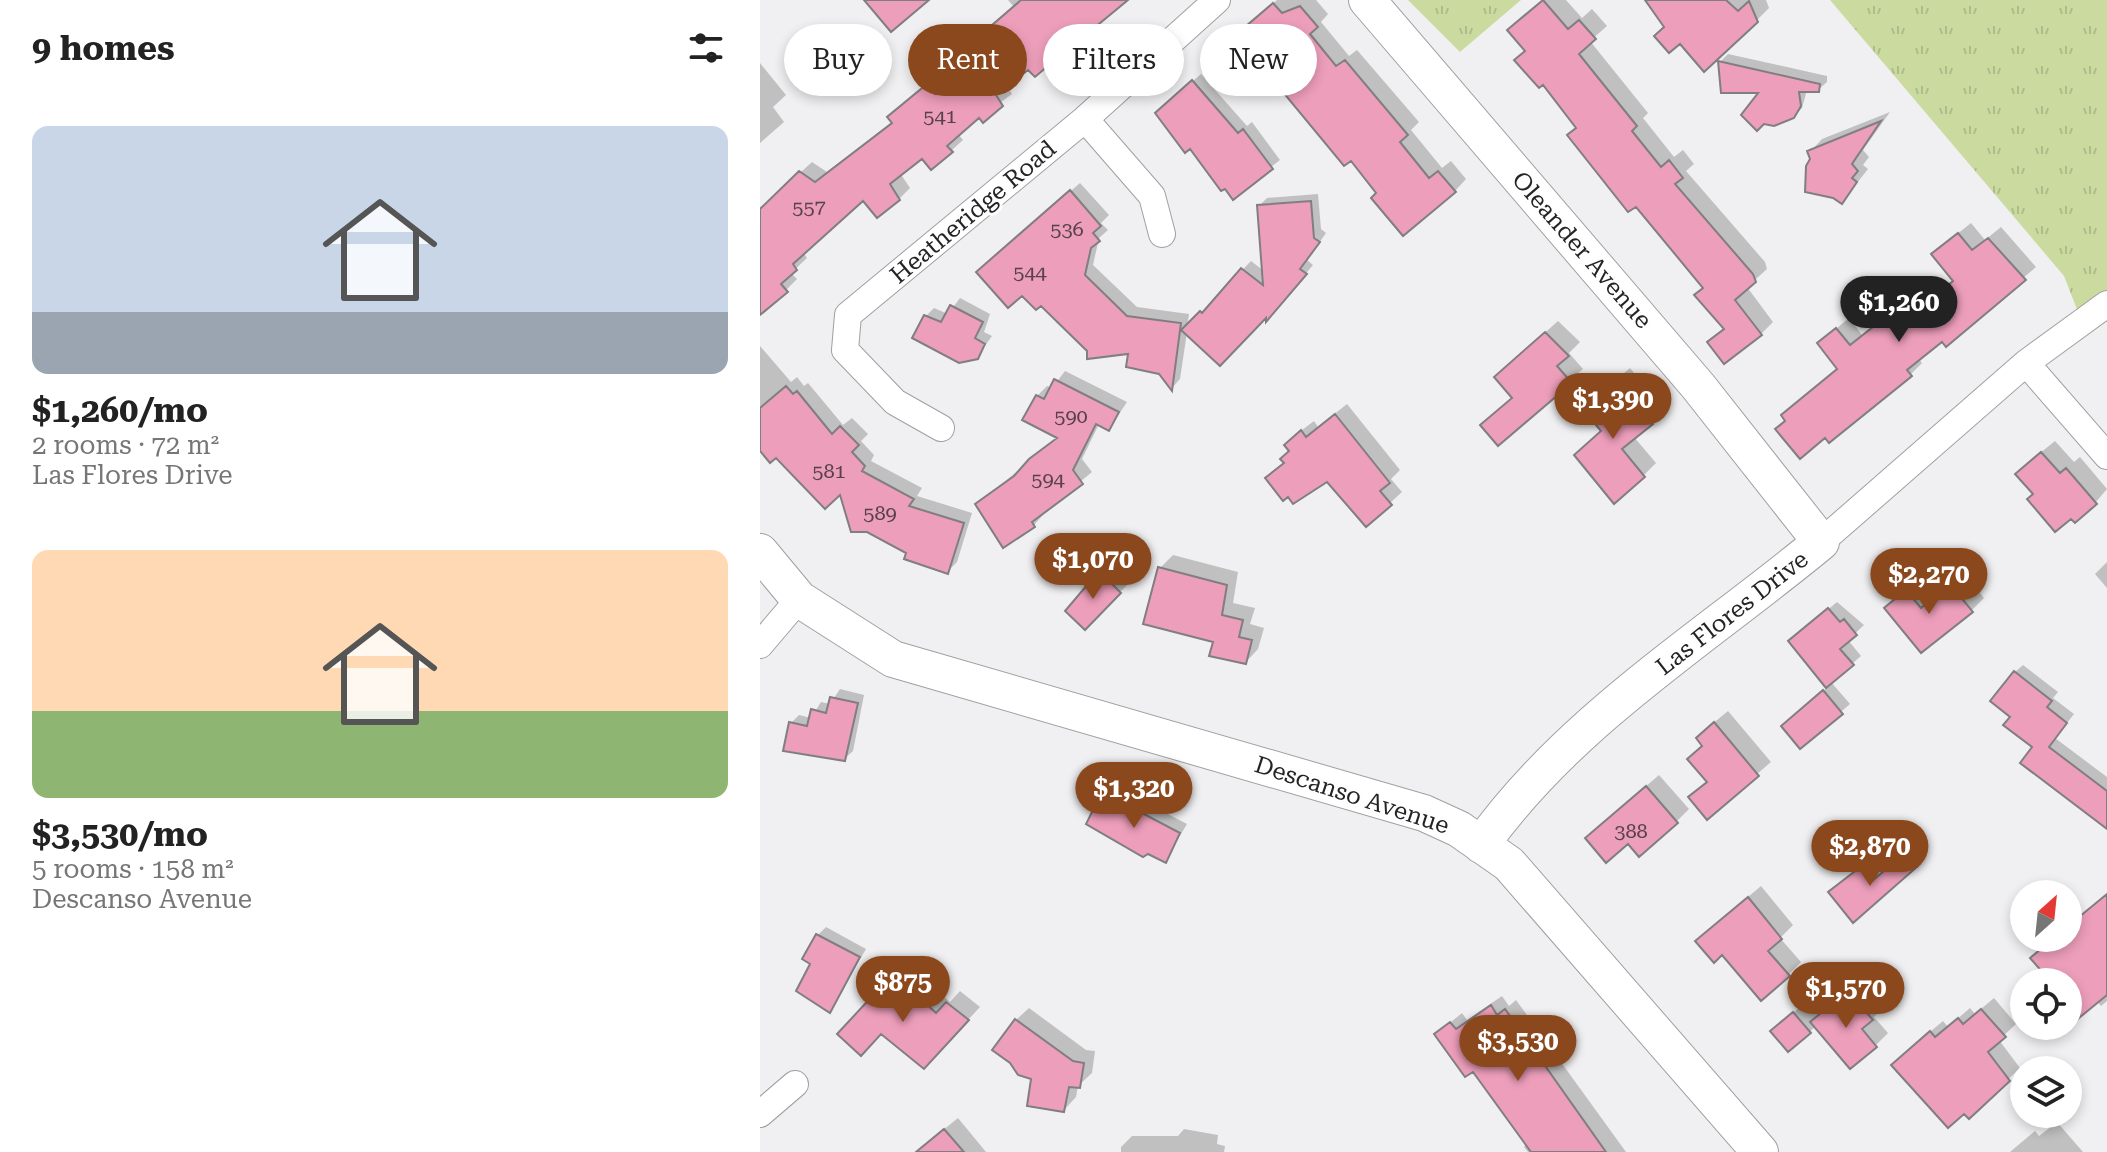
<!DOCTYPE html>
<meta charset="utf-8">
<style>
body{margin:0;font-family:"Roboto Serif",serif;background:#f2f2f2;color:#222;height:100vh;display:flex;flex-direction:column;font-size:30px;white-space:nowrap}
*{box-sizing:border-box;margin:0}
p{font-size:26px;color:#767676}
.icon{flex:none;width:44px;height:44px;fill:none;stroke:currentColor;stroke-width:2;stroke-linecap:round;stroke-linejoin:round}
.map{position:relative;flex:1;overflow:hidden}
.sheet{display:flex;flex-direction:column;background:#fff;width:760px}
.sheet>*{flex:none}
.top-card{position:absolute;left:24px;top:24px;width:760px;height:72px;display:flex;gap:16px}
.needle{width:52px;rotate:27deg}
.fabs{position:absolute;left:1250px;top:880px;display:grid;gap:16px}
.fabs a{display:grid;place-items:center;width:72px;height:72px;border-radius:50%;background:#fff;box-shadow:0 4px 12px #0003;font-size:40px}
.price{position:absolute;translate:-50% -68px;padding:0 18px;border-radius:28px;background:#8c481d;color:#fff;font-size:26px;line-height:52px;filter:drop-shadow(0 2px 4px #0008)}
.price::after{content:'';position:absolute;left:50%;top:48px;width:24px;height:18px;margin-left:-12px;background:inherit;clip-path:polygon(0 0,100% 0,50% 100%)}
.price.on{background:#222;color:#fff}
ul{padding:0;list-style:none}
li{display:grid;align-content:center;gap:16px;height:424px;padding:0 32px}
li span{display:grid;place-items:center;height:248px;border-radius:16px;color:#555}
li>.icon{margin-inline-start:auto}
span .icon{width:144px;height:144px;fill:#fffc;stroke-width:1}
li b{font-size:34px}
h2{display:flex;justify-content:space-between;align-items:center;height:96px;padding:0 32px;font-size:34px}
.chip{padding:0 28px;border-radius:36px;background:#fff;box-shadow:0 4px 12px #0003;font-size:28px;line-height:72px}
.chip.on{background:#8c481d;color:#fff}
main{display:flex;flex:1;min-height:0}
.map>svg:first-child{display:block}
.grass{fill:url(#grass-tufts)}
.shadow{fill:#0003}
.building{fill:#ed9eba;stroke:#807e7f;stroke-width:2}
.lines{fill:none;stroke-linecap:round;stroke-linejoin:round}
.street-casing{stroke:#a0a0a2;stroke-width:28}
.secondary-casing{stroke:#a0a0a2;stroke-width:38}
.street{stroke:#fff;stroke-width:26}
.secondary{stroke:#fff;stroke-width:36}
.labels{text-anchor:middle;stroke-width:6;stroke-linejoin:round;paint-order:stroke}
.number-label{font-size:20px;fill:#56424a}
.street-label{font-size:24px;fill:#242425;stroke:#fefeff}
</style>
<main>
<section class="sheet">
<h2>9 homes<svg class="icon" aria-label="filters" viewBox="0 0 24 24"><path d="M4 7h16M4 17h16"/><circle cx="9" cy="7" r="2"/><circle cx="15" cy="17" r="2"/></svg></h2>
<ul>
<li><span style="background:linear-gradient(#c9d6e8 75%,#9aa5b1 0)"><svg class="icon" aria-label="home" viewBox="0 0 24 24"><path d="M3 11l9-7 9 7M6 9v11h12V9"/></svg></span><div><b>$1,260/mo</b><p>2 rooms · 72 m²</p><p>Las Flores Drive</p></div></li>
<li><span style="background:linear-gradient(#ffd9b3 65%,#8fb573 0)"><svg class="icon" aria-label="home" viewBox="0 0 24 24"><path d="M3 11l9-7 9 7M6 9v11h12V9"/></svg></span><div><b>$3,530/mo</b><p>5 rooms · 158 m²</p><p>Descanso Avenue</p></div></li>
</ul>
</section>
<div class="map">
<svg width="1347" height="1152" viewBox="0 0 1347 1152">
<defs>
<pattern id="grass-tufts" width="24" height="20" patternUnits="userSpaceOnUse" patternTransform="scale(2)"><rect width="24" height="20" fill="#cbdba0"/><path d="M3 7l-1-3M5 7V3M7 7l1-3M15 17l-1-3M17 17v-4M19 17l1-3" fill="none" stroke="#aebc8a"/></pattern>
</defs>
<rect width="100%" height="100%" fill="#f0f0f2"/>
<path class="grass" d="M648 0H761L700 52Z
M1070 0H1347V321L1327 335 1304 276Z"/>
<path class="shadow" d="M248 0H366L322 22 299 42 304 48 294 59 269 67 246 84 252 94 198 134 203 140 172 168 162 156 140 173 150 188 139 199 103 198 43 252 47 258 31 273 37 279 26 290 0 299V209L52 162 67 172 133 121 141 106 179 75 187 85 242 35 254 7Z
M517 0H556L568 14 561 22 589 56 597 50 659 122 651 130 682 168 691 161 706 179 695 191 619 193 501 43 499 15Z
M784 0H806L822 18 832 9 847 26 830 41 888 113 883 118 914 157 923 150 934 164 926 171 1005 262 1007 269 987 287 1013 322 1001 334 949 342 965 327 945 287 818 127 767 50 762 18Z
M885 0H1006L1009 8 996 21 906 27Z
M968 54 1067 76V82L1058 90H1047L1042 108 1033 117 960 62Z
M0 63 26 95 13 107 24 122 0 143Z
M441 74 487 126 492 122 520 160 473 197 405 105Z
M1130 112 1103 150 1109 157 1103 165 1108 169 1082 202 1050 152 1062 139Z
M320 183 349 215 341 223 348 230 339 238 333 265 377 307 429 314 427 327 491 261 504 271 499 206 507 198 558 194 561 229 566 233 547 260 553 265 514 311 427 332 420 379 412 388 401 372 370 352 329 350 281 303 228 263Z
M1211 223 1225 240 1241 227 1276 267 1186 344 1182 339 1158 358 1162 363 1151 374 1079 368 1059 343 1089 318 1102 335 1154 294 1160 301 1168 295 1171 299 1195 280 1186 243Z
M200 298 230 314 224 332 232 336 217 357 166 316 174 308 188 314Z
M798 321 820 342 809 353 823 369 738 443 754 397 749 365Z
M0 346 31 382 37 377 44 386 48 383 83 425 92 418 108 434 101 441 114 455 111 461 162 488 157 496 212 513 197 562 187 572 148 552 81 491 0 448Z
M870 368 904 410 874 437 896 463 883 476 824 407Z
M305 371 367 402 349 429 339 424 322 459 332 472 282 513 283 515 274 525 218 504 299 436 277 396 287 386 292 388Z
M587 404 640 470 631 479 642 492 606 525 567 480 507 478 525 461 538 433 554 421 558 427Z
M1295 441 1314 462 1320 457 1347 489 1335 503 1275 494 1270 461Z
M413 555 478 572 473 603 495 608 490 624 504 628 498 649 486 662 455 641 400 568Z
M1347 562V588L1335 574Z
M349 565 368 584 325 628 314 600Z
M1204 573 1224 598 1211 611 1126 608 1160 579 1175 597Z
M1077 602 1104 625 1088 640 1101 656 1071 682 1090 704 1041 746 1031 718 1068 687 1030 641Z
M1263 665 1298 692 1293 698 1314 714 1295 738 1347 777V826L1275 747 1253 716 1255 672Z
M80 689 104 695 93 751 84 759 31 723 39 715 51 718 61 702 70 704Z
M968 711 1011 762 947 817 944 745 951 725Z
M899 775 929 809 916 822 868 841 840 826Z
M349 791 371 802 375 797 427 824 405 861 340 799Z
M1153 848 1162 859 1093 920 1077 886 1107 863 1118 877Z
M1001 886 1033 925 1020 938 1041 962 1028 975 950 929Z
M1347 893V1001L1341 1006 1337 1001 1308 999V982H1294L1284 939 1308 938V917L1315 910 1320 916Z
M66 927 106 949 70 1010 53 963 58 935Z
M144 965 156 976 159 973 190 1002 200 991 220 1007 176 1054 132 978Z
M1102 980 1124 1006 1114 1017 1128 1033 1115 1046 1056 1026 1029 1050 1026 1019 1047 1001 1060 1016Z
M742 996 749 1006 756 1000 866 1152H768L764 1147 767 1143 713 1069 676 1034 702 1013 707 1020Z
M1234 998 1256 1024 1239 1040 1260 1068 1209 1116 1145 1053 1183 1021 1188 1027 1210 1008 1215 1014Z
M269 1008 326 1050 335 1051 332 1073 318 1086 316 1097 304 1110 273 1077 256 1020Z
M198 1118 226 1152H156Z
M1297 1122 1323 1152H1250L1275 1131 1279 1136Z
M424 1129 458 1135 457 1144 465 1146 464 1152H361V1147L372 1136H418Z"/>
<path class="building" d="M104 0H169L131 32Z
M261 0H368L328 33 322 25 289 53 295 60 275 77 268 70 236 95 243 106 223 123 219 118 187 146 193 152 171 170 162 159 130 184 140 200 117 218 103 201 33 264 37 270 21 284 28 292 0 315V209L39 171 55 182 132 123 127 117 167 84 175 94 239 36 231 26Z
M783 0 808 29 819 20 836 39 819 54 877 126 872 131 901 167 909 160 923 178 915 184 993 274 996 282 975 300 1002 335 964 364 947 342 964 329 934 295 943 288 876 207 868 212 807 135 816 128 783 85 779 88 754 60 765 51 747 30Z
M885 0H966L978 11 989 1 998 22 944 72 920 44 909 53 894 36 904 27Z
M513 3 522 13 540 6 558 27 550 34 576 66 585 60 648 135 640 142 669 178 678 171 696 192 643 236 611 198 616 193 591 161 584 166 489 51 498 43 485 27Z
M958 61 1060 84 1059 92H1039L1041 106 1034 118 1014 126 1004 124 997 131 981 115 998 93H961Z
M432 80 478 133 483 129 513 169 473 200 465 189 461 191 430 149 425 153 395 113Z
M1121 121 1092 164 1098 171 1092 178 1097 182 1082 204 1073 198 1045 192 1046 166 1050 159 1047 151Z
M310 190 341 226 333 233 340 241 331 248 325 275 367 316 421 323 412 391 399 374 366 367 368 354 327 359V351L281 306 276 310 262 296 248 308 216 272Z
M551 201 554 238 560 242 540 269 547 274 506 322V318L460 366 421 330 440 311 442 313 481 268 503 285 497 205Z
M1198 233 1212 250 1228 238 1266 280 1186 347 1182 342 1147 370 1152 376 1069 443 1065 438 1040 459 1015 429 1025 421 1021 415 1077 369 1057 343 1076 328 1090 345 1142 304 1148 311 1155 305 1158 309 1193 281 1171 254Z
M190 305 223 322 215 338 225 344 218 359 199 363 152 338 164 315 181 322Z
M785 332 809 356 797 366 812 383 738 446 720 425 752 398 734 377Z
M294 379 359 412 349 431 336 424 313 470 323 484 272 522 275 527 243 548 215 504 254 476 269 459 297 438 262 420 276 395 284 399Z
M856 379 893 424 862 449 885 477 854 504 814 455 841 431 821 407Z
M26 386 33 394 37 391 72 434 80 426 99 445 92 452 105 466 102 471 154 499 149 506 204 523 188 574 144 559 146 553 107 532H91L80 495 65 509 16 458 10 463 0 451V408Z
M575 414 630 483 620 491 632 505 606 527 567 482 533 504 528 497 523 501 505 478 524 463 520 459 529 451 524 445 541 430 546 437Z
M1281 452 1300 473 1306 468 1337 504 1315 523 1311 519 1295 532 1267 499 1273 494 1255 474Z
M398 567 467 585 462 615 483 620 479 637 492 640 486 664 449 656 453 642 383 624Z
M339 571 361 593 325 630 305 611Z
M1190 584 1213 612 1161 653 1124 608 1146 590 1161 608Z
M1068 608 1080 622 1084 619 1097 635 1080 649 1094 665 1066 688 1028 641Z
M1254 671 1292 701 1287 707 1307 723 1289 747 1347 791V829L1260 763 1272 747 1243 725 1250 717 1230 701Z
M1063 690 1083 714 1040 749 1021 726Z
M70 697 98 703 85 761 23 751 29 722 47 726 51 709 66 713Z
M954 722 999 776 947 820 928 797 947 782 927 759 942 746 936 738Z
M886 786 918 823 879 857 868 844 846 863 825 838Z
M339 798 363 809 365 804 420 833 406 863 388 854 383 857 326 824Z
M1146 852 1158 866 1093 923 1068 892 1099 868 1111 882Z
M1347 894V995L1308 1027V982H1291L1270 958 1294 938H1308V926Z
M988 897 1022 939 1008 951 1030 976 1001 1001 962 955 954 963 935 941Z
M56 934 100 957 70 1013 36 991 50 964 42 959Z
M131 976 142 987 145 984 176 1013 186 1002 209 1020 164 1069 121 1034 101 1056 77 1034Z
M1088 991 1113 1020 1102 1029 1117 1047 1090 1069 1050 1022Z
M731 1005 737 1015 745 1009 846 1152H771L713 1072 705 1077 674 1034 690 1022 696 1029Z
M1221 1009 1246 1037 1228 1052 1250 1081 1209 1119 1204 1114 1188 1128 1131 1065 1170 1031 1175 1037 1198 1018 1203 1024Z
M1033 1012 1051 1033 1028 1052 1010 1031Z
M255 1019 313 1061 324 1063 320 1088 309 1087 304 1112 267 1106 271 1079 258 1075 250 1063 232 1050Z
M184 1129 204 1152H156Z"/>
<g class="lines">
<defs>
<path id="street" d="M325 119 392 196 402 234
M1266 363 1347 456
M181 428 135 402 85 350 88 315 325 119 457 0
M1061 542 1266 363 1347 304
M0 645 39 599
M0 1114 35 1084"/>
<path id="secondary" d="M607 0 938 386 1061 542C945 638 809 721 721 845
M0 552 39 599 133 659 664 813 699 829 749 864 1000 1152"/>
</defs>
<use href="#street" class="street-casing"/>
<use href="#secondary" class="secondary-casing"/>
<use href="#street" class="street"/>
<use href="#secondary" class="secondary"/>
</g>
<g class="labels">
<g class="number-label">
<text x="180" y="123">541</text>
<text x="49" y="214">557</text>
<text x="307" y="236">536</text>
<text x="270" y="279">544</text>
<text x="311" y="423">590</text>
<text x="69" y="478">581</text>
<text x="288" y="486">594</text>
<text x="120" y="520">589</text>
<text x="871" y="838">388</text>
</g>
<g class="street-label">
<text transform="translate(213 212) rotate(-40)" y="8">Heatheridge Road</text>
<text transform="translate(822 250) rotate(49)" y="8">Oleander Avenue</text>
<text transform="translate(972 613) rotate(-38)" y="8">Las Flores Drive</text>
<text transform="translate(592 795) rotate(18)" y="8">Descanso Avenue</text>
</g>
</g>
</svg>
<div class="fabs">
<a><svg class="needle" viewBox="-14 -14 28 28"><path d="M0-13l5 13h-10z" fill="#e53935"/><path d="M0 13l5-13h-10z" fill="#767676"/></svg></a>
<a><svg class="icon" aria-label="locate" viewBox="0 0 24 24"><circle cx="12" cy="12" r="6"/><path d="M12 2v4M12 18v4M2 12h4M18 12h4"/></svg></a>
<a><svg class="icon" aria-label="layers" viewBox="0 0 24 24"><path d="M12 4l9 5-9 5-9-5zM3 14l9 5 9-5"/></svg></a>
</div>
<b class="price on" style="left:1139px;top:344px">$1,260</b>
<b class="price" style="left:853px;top:441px">$1,390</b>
<b class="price" style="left:333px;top:601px">$1,070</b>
<b class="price" style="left:1169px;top:616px">$2,270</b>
<b class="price" style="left:374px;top:830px">$1,320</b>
<b class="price" style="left:1110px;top:888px">$2,870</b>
<b class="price" style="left:143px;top:1024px">$875</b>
<b class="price" style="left:1086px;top:1030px">$1,570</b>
<b class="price" style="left:758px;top:1083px">$3,530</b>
<div class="top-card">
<a class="chip">Buy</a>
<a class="chip on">Rent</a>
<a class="chip">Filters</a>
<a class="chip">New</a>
</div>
</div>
</main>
